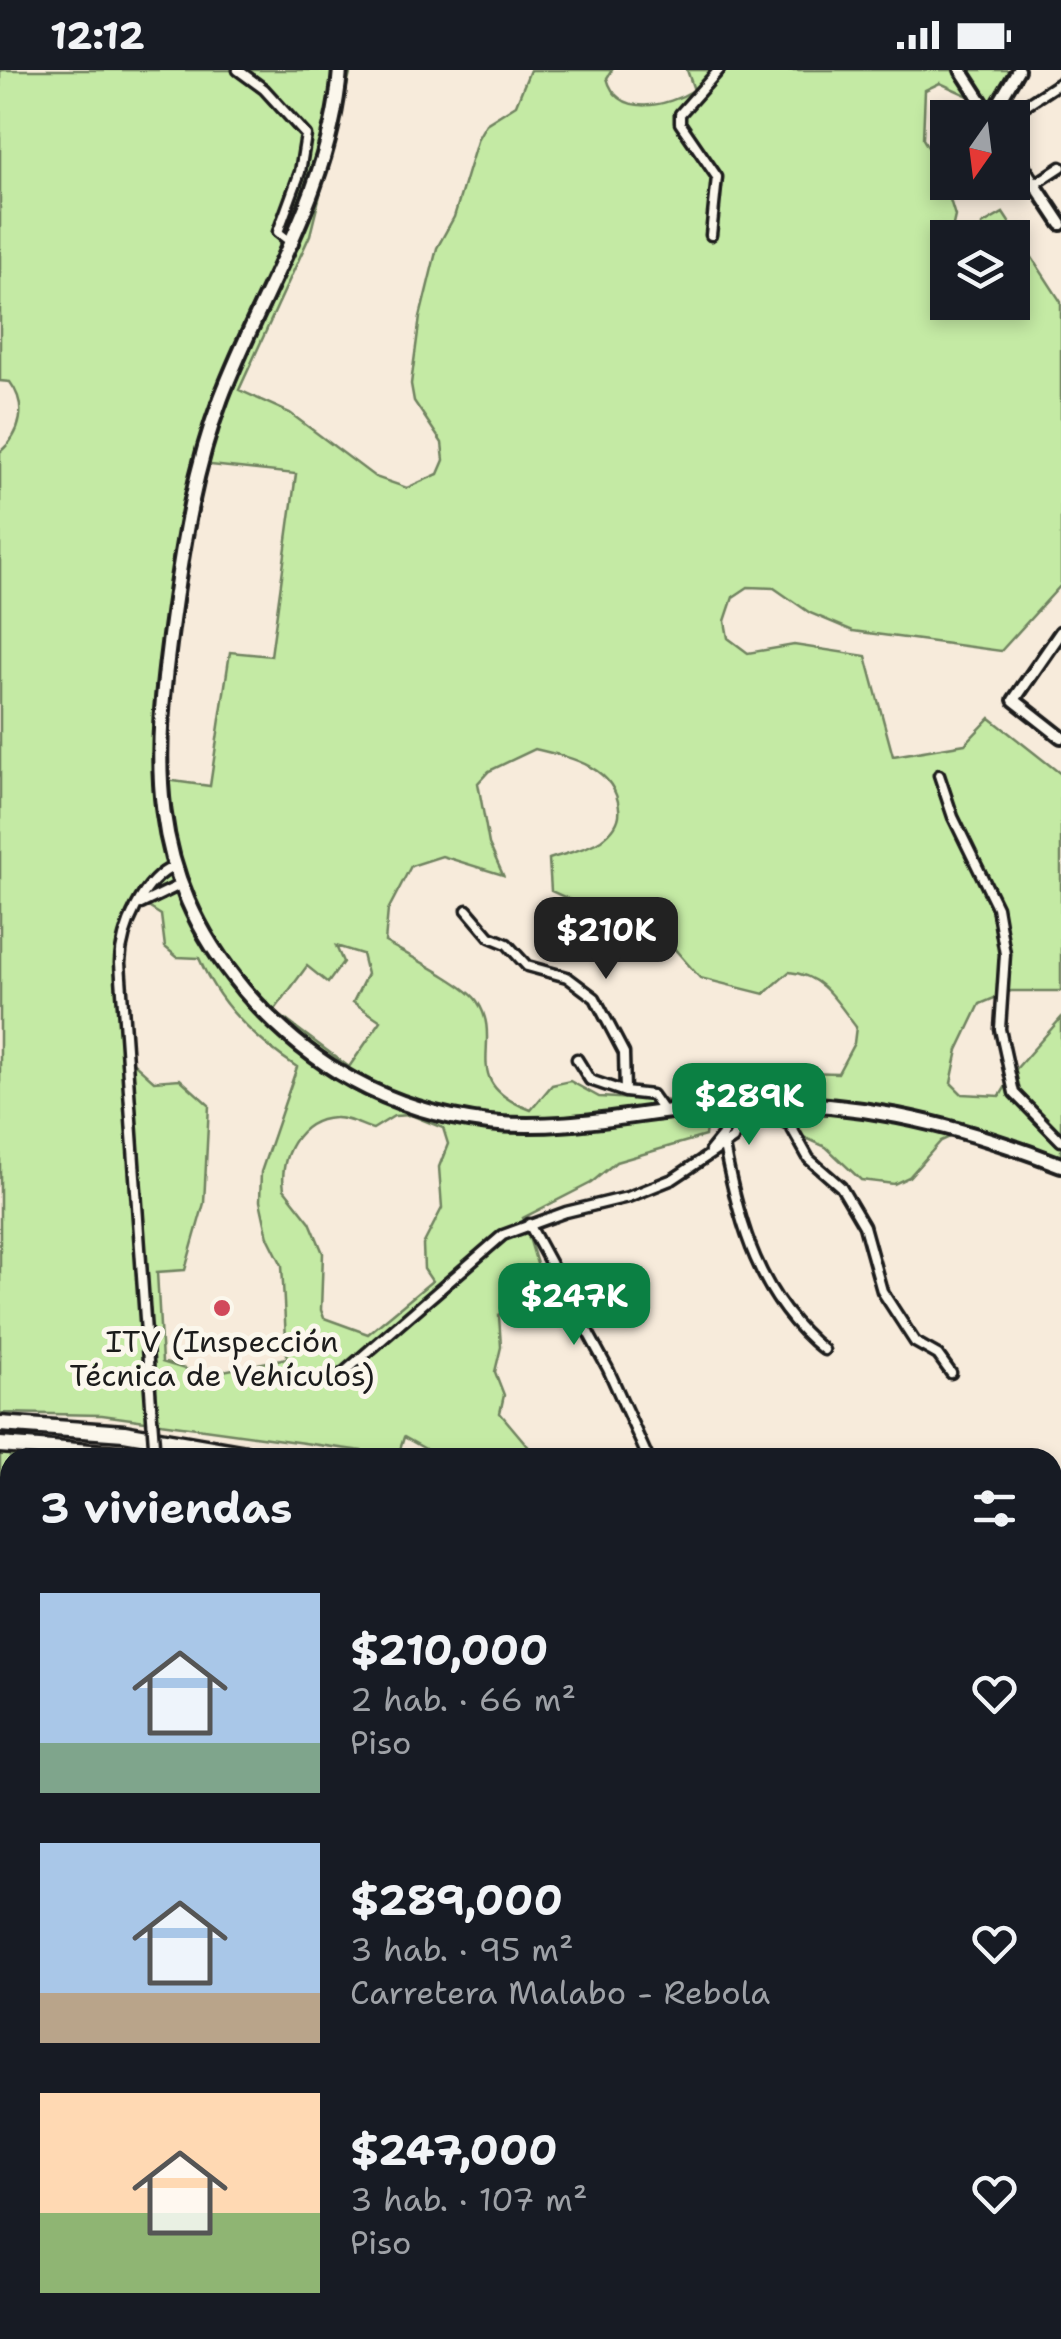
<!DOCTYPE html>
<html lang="es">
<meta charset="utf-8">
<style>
body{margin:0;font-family:"Shantell Sans",sans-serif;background:#242831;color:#f1f3f6;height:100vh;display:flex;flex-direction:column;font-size:38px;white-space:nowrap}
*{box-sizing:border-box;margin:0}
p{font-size:32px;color:#9ea1a6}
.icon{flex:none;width:55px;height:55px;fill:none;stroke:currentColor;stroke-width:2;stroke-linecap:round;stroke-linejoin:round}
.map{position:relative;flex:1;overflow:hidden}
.panel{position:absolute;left:0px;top:1378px;width:1062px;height:892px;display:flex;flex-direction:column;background:#171b24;border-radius:30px 30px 0 0;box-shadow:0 5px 15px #0003}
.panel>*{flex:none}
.needle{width:65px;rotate:194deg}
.controls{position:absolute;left:930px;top:30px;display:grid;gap:20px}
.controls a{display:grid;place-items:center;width:100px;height:100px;border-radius:0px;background:#171b24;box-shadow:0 5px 15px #0003;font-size:50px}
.price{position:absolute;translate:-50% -85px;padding:0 22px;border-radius:20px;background:#0b8043;color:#fff;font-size:32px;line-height:65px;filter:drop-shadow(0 2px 5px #0008)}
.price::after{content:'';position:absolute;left:50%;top:60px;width:30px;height:22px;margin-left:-15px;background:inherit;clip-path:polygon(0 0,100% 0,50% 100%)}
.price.current{background:#222;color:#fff}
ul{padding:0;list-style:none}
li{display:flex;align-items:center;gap:30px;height:250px;padding:0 40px}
li span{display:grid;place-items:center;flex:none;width:280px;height:200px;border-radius:0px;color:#555}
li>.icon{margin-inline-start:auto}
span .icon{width:120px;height:120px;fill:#fffc;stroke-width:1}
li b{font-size:42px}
h2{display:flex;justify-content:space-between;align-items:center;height:120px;padding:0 40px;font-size:42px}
.status{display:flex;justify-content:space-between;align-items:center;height:70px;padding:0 50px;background:#171b24;direction:ltr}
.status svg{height:28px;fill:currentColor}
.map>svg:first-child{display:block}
.green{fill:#c4eaa4;stroke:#708360;stroke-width:2.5;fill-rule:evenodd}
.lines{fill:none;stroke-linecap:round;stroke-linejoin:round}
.minor-casing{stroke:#1c1c1c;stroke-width:15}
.tertiary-casing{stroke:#1c1c1c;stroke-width:18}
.primary-casing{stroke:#1c1c1c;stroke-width:20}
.trunk-casing{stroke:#1c1c1c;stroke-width:21}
.minor{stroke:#fbf7ec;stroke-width:8}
.tertiary{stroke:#fbf7ec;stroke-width:10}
.primary{stroke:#fbf7ec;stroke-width:12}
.trunk{stroke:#fbf7ec;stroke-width:14}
.minor-bridge-casing{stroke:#1c1c1c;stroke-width:15;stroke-linecap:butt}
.minor-bridge{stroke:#fbf7ec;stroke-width:8}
.poi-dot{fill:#d1495b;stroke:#fbf7ec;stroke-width:4}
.labels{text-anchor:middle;stroke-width:10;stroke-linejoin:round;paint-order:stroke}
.poi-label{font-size:30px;fill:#1c1c1c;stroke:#fbf7ec}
</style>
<div class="status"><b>12:12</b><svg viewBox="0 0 49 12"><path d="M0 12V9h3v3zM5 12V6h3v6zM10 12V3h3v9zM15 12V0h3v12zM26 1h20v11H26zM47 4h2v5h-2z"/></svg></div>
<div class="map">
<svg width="1061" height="2269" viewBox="0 0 1061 2269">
<rect width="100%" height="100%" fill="#f7ebdb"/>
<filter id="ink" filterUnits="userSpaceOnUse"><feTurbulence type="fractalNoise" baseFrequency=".01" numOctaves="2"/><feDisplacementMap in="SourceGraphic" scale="20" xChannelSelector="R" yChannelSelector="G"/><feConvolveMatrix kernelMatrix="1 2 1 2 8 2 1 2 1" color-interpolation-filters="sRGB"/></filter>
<g filter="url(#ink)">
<path class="green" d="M0 0H351L310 165 239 320 290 343 375 407 407 418 438 404 444 390 442 373 414 331 411 314 420 247 437 178 454 147 478 68 486 54 516 35 530 0H612L607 8C618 49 668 36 694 20L687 0H1011L990 36 940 13 925 20 923 69 940 97 955 146 944 194 948 232H1012V168L982 167V155L1003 143 1061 232V515L1001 581 853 561 810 543 774 518 748 517 733 527 725 551 728 568 748 583 794 575 866 586 893 686 965 674 990 648 1061 704V921H1011L980 934 958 980 951 1013 962 1024 1000 1026 1016 999 1061 948V1100L956 1064 941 1071 909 1107 894 1114 861 1110 826 1077 759 1047 731 1000 838 1003 854 973 856 957C836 931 823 905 789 902L764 924 700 908 672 876 551 821 549 789C566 783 586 780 601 770 612 762 621 751 619 738 615 696 569 687 535 679L489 701 478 713 489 774 503 805 442 786 411 796 388 840 385 872C404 883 467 915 477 931 506 973 455 1012 531 1040L552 1015 570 1011 599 1027 709 1033 705 1066 616 1092 591 1113 523 1148 541 1207 499 1245 501 1277 495 1302 504 1325 500 1343 537 1387H440L404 1367 398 1386 102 1345 0 1343V382C21 364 28 336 10 312L0 311ZM201 394 296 404 271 586 230 582 210 716 158 709 190 442ZM142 833 161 845 165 877 177 887 199 888C219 935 254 969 297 997L261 1102 260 1131 268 1167 282 1195 287 1288 204 1305 162 1292 157 1202 185 1200 204 1133 209 1035 180 1009 154 1011 127 987 120 889ZM336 876 362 884 367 904 353 932 381 951 349 997 274 941 307 896 328 913 343 892ZM411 1045 443 1058 448 1074 439 1097 442 1138 423 1175 424 1199 432 1211 368 1264 324 1248 321 1240 323 1183 310 1152 284 1119C279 1088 297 1050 334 1048 347 1047 360 1055 373 1059L394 1046Z
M0 1370 172 1379 173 1387 10 1388V2260H141L144 2269H0Z
M1052 1842 1061 1846V2038L1052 2021Z
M1053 2196 1061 2198V2269H901L894 2260H1052Z"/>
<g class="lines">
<defs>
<path id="minor" d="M238 0 264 19 306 65 300 102 278 162 293 174
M1006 48 1061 12
M1035 114 1061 97
M711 165 717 107 680 53V44L719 0
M939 705 953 747 997 837 1005 884 1000 959 1014 1023 1061 1071
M141 834 182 814
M467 840 490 867 507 874 527 896 567 907 595 928 624 983 625 1022 652 1025 664 1042
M577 989 590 1010 625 1022
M755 1036 790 1055 809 1089 841 1117 864 1156 882 1221 915 1272 938 1285 951 1303
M724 1076C739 1154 759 1228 824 1280
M710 1081 723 1065 726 1035
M529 1154 608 1299 648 1388
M341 1305 503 1165 566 1142 628 1127 673 1109 733 1069 746 1034
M151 1334 120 893C121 860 143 809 175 796
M0 1414 10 1413
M10 1601 0 1615 10 1810
M134 2260 138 2269
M179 2260 182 2269
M625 2264 701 2269
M532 2269 552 2260"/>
<path id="tertiary" d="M961 0 992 48
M991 46 1018 0
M1012 80 1061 154
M1061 562 1014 630 1061 667"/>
<path id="primary" d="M340 0C331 120 263 218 221 328 195 397 183 471 173 544 153 688 144 800 244 920 309 996 388 1041 489 1053 567 1062 650 1040 728 1035 844 1026 953 1053 1061 1095"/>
<path id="trunk" d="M0 1354 124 1363 269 1388
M0 1375 168 1388
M1052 1486 1061 1485
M1052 1507 1061 1505"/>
</defs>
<use href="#minor" class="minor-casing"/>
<use href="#tertiary" class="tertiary-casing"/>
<use href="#primary" class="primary-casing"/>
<use href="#trunk" class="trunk-casing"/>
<use href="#minor" class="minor"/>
<use href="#tertiary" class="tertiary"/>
<use href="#primary" class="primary"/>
<use href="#trunk" class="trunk"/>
<defs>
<path id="minor-bridge" d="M151 1334 155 1388"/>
</defs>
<use href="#minor-bridge" class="minor-bridge-casing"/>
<use href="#minor-bridge" class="minor-bridge"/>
</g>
</g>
<circle class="poi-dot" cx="222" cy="1238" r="10"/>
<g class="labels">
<g class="poi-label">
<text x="222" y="1282">ITV (Inspección<tspan x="222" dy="34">Técnica de Vehículos)</tspan></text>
</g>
</g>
</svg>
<div class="controls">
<a><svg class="needle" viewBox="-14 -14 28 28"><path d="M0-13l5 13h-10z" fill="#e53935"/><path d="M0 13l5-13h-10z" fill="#9ea1a6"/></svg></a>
<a><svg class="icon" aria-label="layers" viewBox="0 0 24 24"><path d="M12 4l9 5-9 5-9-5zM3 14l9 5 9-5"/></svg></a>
</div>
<b class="price current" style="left:606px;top:912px">$210K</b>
<b class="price" style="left:749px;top:1078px">$289K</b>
<b class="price" style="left:574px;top:1278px">$247K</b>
<section class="panel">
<h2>3 viviendas<svg class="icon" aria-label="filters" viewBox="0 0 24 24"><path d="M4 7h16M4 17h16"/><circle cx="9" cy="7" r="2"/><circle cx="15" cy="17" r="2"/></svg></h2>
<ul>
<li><span style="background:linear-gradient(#a9c7e8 75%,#7fa58c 0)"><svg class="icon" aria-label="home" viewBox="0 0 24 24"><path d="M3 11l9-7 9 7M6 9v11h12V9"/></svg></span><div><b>$210,000</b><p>2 hab. · 66 m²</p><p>Piso</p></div><svg class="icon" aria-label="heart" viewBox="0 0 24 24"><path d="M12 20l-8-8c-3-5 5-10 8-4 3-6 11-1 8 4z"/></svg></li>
<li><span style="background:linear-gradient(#a9c7e8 75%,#b9a48a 0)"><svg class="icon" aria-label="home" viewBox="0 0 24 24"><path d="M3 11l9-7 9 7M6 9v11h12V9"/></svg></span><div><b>$289,000</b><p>3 hab. · 95 m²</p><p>Carretera Malabo - Rebola</p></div><svg class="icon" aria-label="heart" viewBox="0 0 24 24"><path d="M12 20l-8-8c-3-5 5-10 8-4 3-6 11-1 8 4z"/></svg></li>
<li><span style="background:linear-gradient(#ffd9b3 60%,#8fb573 0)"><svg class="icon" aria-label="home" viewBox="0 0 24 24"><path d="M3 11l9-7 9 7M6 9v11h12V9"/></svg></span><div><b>$247,000</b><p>3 hab. · 107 m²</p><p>Piso</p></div><svg class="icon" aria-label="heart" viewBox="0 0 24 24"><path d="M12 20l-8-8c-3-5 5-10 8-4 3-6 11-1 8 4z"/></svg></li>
</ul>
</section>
</div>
